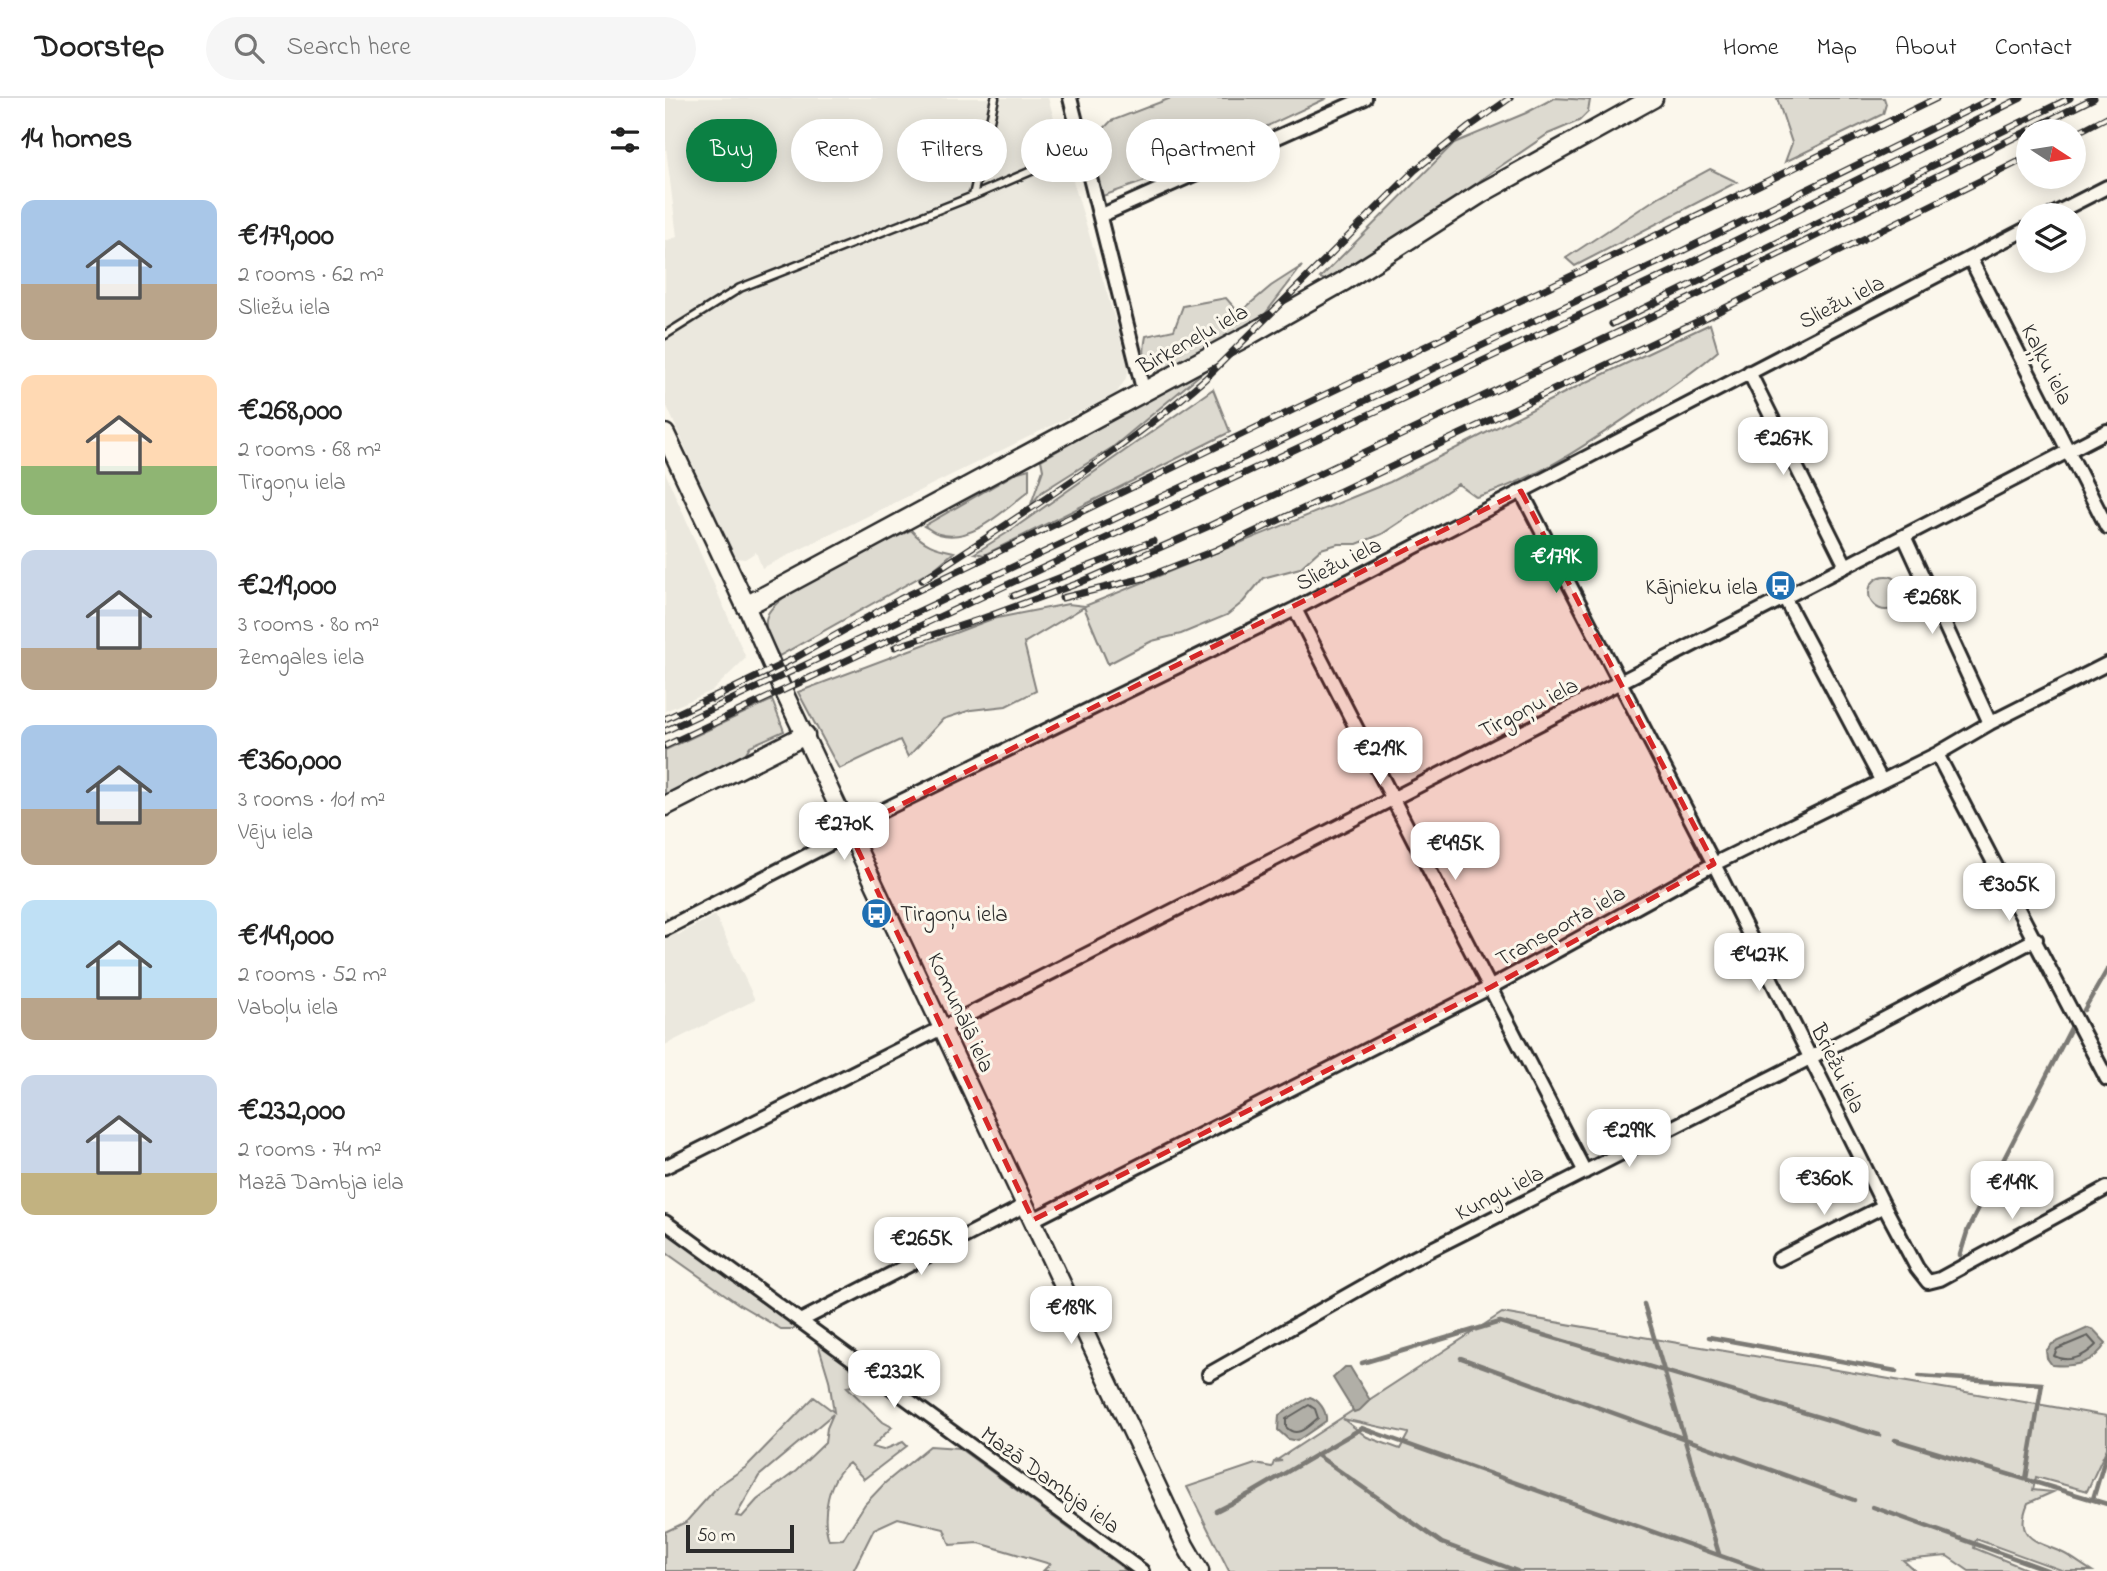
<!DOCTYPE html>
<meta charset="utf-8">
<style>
body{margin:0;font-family:"Indie Flower",sans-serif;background:#f6f6f6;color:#222;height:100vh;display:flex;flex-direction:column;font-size:26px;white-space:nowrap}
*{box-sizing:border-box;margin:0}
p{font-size:23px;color:#767676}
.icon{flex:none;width:38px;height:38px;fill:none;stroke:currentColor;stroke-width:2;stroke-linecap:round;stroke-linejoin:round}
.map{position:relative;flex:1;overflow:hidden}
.sheet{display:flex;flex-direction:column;background:#fff;width:665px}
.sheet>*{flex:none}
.guide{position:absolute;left:21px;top:21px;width:665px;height:63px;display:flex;gap:14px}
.needle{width:46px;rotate:102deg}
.buttons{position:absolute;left:1351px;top:21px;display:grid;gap:14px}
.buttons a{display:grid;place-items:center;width:70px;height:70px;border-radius:50%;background:#fff;box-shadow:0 4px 18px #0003;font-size:35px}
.scale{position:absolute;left:21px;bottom:18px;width:108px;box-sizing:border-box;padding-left:7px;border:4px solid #2b2b2b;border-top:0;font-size:19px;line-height:24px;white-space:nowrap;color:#2b2b2b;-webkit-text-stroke:5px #fbf7ec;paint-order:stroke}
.price{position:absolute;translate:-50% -60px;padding:0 16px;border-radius:14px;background:#fff;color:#222;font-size:23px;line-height:46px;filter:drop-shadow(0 2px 4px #0008)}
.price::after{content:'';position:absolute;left:50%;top:42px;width:21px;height:16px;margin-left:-10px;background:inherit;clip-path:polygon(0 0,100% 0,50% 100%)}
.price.active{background:#0b8043;color:#fff}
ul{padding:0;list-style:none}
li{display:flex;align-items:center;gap:21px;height:175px;padding:0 21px}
li span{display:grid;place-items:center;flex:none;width:196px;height:140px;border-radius:14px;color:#555}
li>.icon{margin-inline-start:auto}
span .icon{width:84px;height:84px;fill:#fffc;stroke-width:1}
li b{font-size:30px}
h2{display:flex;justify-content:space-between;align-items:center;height:84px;padding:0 21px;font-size:30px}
.pill{padding:0 24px;border-radius:32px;background:#fff;box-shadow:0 4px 18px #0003;font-size:24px;line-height:63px}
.pill.active{background:#0b8043;color:#fff}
header{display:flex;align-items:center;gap:42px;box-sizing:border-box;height:98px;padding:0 35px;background:#fff;border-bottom:2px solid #e0e0e0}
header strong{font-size:33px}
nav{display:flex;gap:38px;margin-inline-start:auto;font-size:24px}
.search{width:490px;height:63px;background:#f6f6f6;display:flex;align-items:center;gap:18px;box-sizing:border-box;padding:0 24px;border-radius:38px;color:#767676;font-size:26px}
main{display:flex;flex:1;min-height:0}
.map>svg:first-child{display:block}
.built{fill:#ebe8de}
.green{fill:#dddad0;stroke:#84827e;stroke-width:2;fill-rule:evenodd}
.water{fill:#b1afa7;stroke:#7b7a75;stroke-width:2}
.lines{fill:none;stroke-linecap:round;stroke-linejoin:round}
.shore{stroke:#61605d;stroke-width:2}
.stream{stroke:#7b7a75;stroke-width:4.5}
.service-casing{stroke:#2b2b2b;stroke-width:11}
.minor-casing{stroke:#2b2b2b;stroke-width:18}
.tertiary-casing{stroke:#2b2b2b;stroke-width:21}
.secondary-casing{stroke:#2b2b2b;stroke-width:23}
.service{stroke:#fbf7ec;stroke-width:6}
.minor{stroke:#fbf7ec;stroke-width:12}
.tertiary{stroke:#fbf7ec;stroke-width:16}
.secondary{stroke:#fbf7ec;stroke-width:18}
.rail-casing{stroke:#2b2b2b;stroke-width:7}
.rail{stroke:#fbf7ec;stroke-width:4.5;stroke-dasharray:13;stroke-linecap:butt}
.marked{fill:#d62828;fill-opacity:0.2;stroke:#d62828;stroke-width:5;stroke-dasharray:14 9;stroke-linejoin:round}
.labels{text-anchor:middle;stroke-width:6;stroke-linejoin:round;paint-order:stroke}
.street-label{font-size:23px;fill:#2b2b2b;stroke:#fbf7ec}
.poi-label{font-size:23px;fill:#2b2b2b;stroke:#fbf7ec;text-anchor:end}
</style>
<header>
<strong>Doorstep</strong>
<div class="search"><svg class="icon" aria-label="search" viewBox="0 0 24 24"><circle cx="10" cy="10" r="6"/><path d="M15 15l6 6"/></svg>Search here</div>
<nav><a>Home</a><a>Map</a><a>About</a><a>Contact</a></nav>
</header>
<main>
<section class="sheet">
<h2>14 homes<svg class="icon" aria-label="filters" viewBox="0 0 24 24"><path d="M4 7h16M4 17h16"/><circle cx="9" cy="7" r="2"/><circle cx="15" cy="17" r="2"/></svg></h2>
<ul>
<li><span style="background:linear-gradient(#a9c7e8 60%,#b9a48a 0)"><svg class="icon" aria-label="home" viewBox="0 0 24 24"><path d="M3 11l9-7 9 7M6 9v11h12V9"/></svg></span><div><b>€179,000</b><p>2 rooms · 62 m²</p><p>Sliežu iela</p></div></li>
<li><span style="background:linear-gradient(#ffd9b3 65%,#8fb573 0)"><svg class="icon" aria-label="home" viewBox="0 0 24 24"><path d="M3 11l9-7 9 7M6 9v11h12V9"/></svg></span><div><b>€268,000</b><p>2 rooms · 68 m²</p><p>Tirgoņu iela</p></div></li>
<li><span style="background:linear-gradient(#c9d6e8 70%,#b9a48a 0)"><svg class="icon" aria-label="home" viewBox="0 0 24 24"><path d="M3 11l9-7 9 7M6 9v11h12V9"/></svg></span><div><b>€219,000</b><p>3 rooms · 80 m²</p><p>Zemgales iela</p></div></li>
<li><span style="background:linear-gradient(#a9c7e8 60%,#b9a48a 0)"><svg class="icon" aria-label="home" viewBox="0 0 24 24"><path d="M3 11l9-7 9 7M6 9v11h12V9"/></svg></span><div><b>€360,000</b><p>3 rooms · 101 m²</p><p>Vēju iela</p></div></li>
<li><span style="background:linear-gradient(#bfe0f5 70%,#b9a48a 0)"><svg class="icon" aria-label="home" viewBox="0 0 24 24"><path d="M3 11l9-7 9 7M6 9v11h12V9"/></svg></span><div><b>€149,000</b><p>2 rooms · 52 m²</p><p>Vaboļu iela</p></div></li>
<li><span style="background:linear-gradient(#c9d6e8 70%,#c2b280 0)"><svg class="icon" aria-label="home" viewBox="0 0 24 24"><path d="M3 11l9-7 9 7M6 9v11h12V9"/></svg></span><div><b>€232,000</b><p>2 rooms · 74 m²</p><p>Mazā Dambja iela</p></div></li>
</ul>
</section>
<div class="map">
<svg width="1442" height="1473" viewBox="0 0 1442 1473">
<rect width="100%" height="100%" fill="#fbf7ec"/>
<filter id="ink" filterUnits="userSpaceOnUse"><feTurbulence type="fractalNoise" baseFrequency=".0143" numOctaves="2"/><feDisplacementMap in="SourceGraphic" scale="14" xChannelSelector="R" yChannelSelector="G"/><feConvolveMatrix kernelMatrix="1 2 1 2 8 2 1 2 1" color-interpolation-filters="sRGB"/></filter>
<g filter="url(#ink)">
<path class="built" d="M0 0H383L463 265V274L460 282 451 296 97 470 91 454 80 461 69 460 0 304V143L12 139 0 42Z
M0 374 81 560 47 593 0 613Z
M0 811 13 837 50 817 90 902 0 947Z"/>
<path class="green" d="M506 0H662L500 76 435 99 426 44 446 23Z
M889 0 925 2 923 14 914 23 883 36 821 78 780 111 662 183 655 180 789 45 861 15Z
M1112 0H1219L1221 6 1218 16 1120 64 1127 45Z
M1045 71 1072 84 910 168 901 160 995 98Z
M637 168 600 216 520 264 491 275C477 264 478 254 481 238L509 232 518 208 561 200 574 215 606 188Z
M1045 226 1053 253C1027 276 999 294 971 313 921 347 869 383 811 399L793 386 717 436 692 446H673L656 451 635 470 598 480 578 504 562 517 516 536 487 543 443 566 419 509 359 545 371 593 341 608 306 612 278 621 243 659 235 642 174 671 133 594 327 521 403 506 420 508 725 384 903 293Z
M549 265 448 349 377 394 366 406 378 372 376 362Z
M548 291 565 334 319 457 310 455 345 433Z
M364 371V393C340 411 307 446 274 436 269 435 263 430 259 428L353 374Z
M246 432C259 447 270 450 289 454L269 471 114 558C108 546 97 531 102 518 111 492 218 446 246 432Z
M1204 495a17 17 0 1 1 34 0a17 17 0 1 1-34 0Z
M107 602 119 633 85 648 79 658 0 698V652Z
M0 1132 133 1226 129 1231H116L75 1207 0 1154Z
M837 1215 1442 1318V1350L1422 1393 1371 1379 1368 1392 1388 1394 1363 1405C1348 1441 1372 1443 1398 1455 1408 1460 1417 1467 1427 1473H1399L1311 1441 1309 1450 1366 1473H1304L1282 1458 1238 1462 1250 1473H564L522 1389 590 1366 607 1369 609 1364 617 1363 612 1362ZM678 1321 743 1335V1336L735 1351 702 1339Z
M151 1239 200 1277 194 1287 182 1289 218 1324 227 1329 207 1349 218 1352 238 1344 242 1348 199 1381 184 1365C163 1380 156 1418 164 1442L178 1441 200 1406 220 1385 265 1348 294 1350 462 1473H378L385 1466 314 1445 285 1447 279 1431 233 1420 209 1431 188 1473H0V1434L21 1424 53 1388 81 1369 149 1299 169 1314 164 1282ZM168 1316 162 1330 160 1345 131 1373 92 1402 77 1419 71 1418 94 1378Z"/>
<path class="water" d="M1423 1230 1429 1232 1441 1245C1429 1266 1409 1269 1387 1267L1382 1260 1381 1253 1387 1246Z
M680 1269H685L705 1302 695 1312 689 1314 668 1280Z
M645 1299C654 1302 662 1313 661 1323L632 1343 623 1341 613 1332 614 1317Z"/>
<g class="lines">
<path class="shore" d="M1423 1238 1431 1247C1420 1258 1404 1266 1389 1258L1392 1251Z
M644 1307 650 1311 653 1320C642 1329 632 1341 621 1329V1321Z"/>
<path class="stream" d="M1419 912 1442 872
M1295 1157 1303 1131 1406 930
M979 1206 1054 1456
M1044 1239 1231 1273
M796 1260 1189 1402
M697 1265 835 1224 1214 1337
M1254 1278 1377 1286 1361 1381
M1230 1342 1442 1406
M652 1357 777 1445 852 1473
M1428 1401 1442 1354
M1208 1409 1385 1473
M551 1413 588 1394 697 1330 1098 1473"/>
<defs>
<path id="service" d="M308 98 330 0
M0 237 75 190 308 98 418 51"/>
<path id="minor" d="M405 0 479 295
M1387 117 1442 89
M435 118 700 0
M1305 160 1442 429
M1084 274 1181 468
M856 393 1049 766 1219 1108 1252 1170 1263 1184 1275 1181 1442 1090
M1239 438 1325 625
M1119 499 1216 682
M630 511 920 1074
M1272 656 1442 981
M0 831 174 741 198 722 630 511 1363 130
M0 1069C483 828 963 581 1442 333
M368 1122 826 889 1049 766 1272 656 1325 625 1442 566
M0 1124 477 1473
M1114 1161 1219 1108
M137 1222 361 1107
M544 1276 745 1162 1145 960 1371 841"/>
<path id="tertiary" d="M81 508 118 592 520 1447 535 1473"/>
<path id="secondary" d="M0 336 81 508 586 236 679 183 818 94 988 0
M0 708 140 637"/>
</defs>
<use href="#service" class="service-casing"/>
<use href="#minor" class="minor-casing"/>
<use href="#tertiary" class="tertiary-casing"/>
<use href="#secondary" class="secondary-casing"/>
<use href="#service" class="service"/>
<use href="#minor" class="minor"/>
<use href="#tertiary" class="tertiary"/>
<use href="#secondary" class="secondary"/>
<defs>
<path id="rail" d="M1409 36 1442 19
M947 226 1405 0
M257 482C354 418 452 357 540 281L750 72 804 29 845 0
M348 498 488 443
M397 500 479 480 551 452 1042 219 1363 59
M230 549 313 522 414 485 542 429 1032 197 1429 0
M47 601 130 560 235 501 1000 133 1272 0
M0 621 56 595
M0 633 1011 156 1328 0
M0 648 1017 169 1356 0"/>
</defs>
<use href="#rail" class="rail-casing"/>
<use href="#rail" class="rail"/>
</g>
</g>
<path class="marked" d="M856 393 1049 766 826 889 368 1122 184 733Z"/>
<defs>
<symbol id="bus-disc" viewBox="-11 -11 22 22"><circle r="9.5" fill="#1f6fb2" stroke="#fbf7ec"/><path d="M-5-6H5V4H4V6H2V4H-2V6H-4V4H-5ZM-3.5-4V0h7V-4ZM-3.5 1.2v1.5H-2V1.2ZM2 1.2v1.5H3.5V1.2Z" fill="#fff"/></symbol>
</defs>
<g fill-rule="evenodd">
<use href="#bus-disc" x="1098" y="470" width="35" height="35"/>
<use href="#bus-disc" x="194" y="798" width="35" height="35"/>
</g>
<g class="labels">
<g class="street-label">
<text transform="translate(1176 203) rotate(-27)" y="8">Sliežu iela</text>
<text transform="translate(527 240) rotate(-29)" y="8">Birķeneļu iela</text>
<text transform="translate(1383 266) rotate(63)" y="8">Kaļķu iela</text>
<text transform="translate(673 465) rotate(-27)" y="8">Sliežu iela</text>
<text transform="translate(863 609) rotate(-27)" y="8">Tirgoņu iela</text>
<text transform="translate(895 827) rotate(-29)" y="8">Transporta iela</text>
<text transform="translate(297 914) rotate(65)" y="8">Komunālā iela</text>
<text transform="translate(1174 970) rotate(64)" y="8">Briežu iela</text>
<text transform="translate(834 1094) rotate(-27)" y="8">Kungu iela</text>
<text transform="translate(386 1381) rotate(36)" y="8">Mazā Dambja iela</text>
</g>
<g class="poi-label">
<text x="1093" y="496">Kājnieku iela</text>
<text x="235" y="823" text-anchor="start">Tirgoņu iela</text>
</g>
</g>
</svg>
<div class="buttons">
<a><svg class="needle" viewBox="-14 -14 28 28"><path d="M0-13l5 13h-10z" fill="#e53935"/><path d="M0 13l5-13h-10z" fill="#767676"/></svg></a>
<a><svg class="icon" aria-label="layers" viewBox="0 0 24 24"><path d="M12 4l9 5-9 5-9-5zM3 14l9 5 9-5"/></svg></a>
</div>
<div class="scale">50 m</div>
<b class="price" style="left:1118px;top:379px">€267K</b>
<b class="price active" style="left:891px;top:497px">€179K</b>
<b class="price" style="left:1267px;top:538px">€268K</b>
<b class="price" style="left:715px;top:689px">€219K</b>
<b class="price" style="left:179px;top:764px">€270K</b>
<b class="price" style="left:790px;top:784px">€495K</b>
<b class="price" style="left:1344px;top:825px">€305K</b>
<b class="price" style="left:1094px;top:895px">€427K</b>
<b class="price" style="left:964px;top:1071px">€299K</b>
<b class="price" style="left:1159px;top:1119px">€360K</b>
<b class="price" style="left:1347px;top:1123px">€149K</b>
<b class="price" style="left:256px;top:1179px">€265K</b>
<b class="price" style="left:406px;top:1248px">€189K</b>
<b class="price" style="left:229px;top:1312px">€232K</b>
<div class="guide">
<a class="pill active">Buy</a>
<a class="pill">Rent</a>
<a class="pill">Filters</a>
<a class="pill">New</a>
<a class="pill">Apartment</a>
</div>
</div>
</main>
